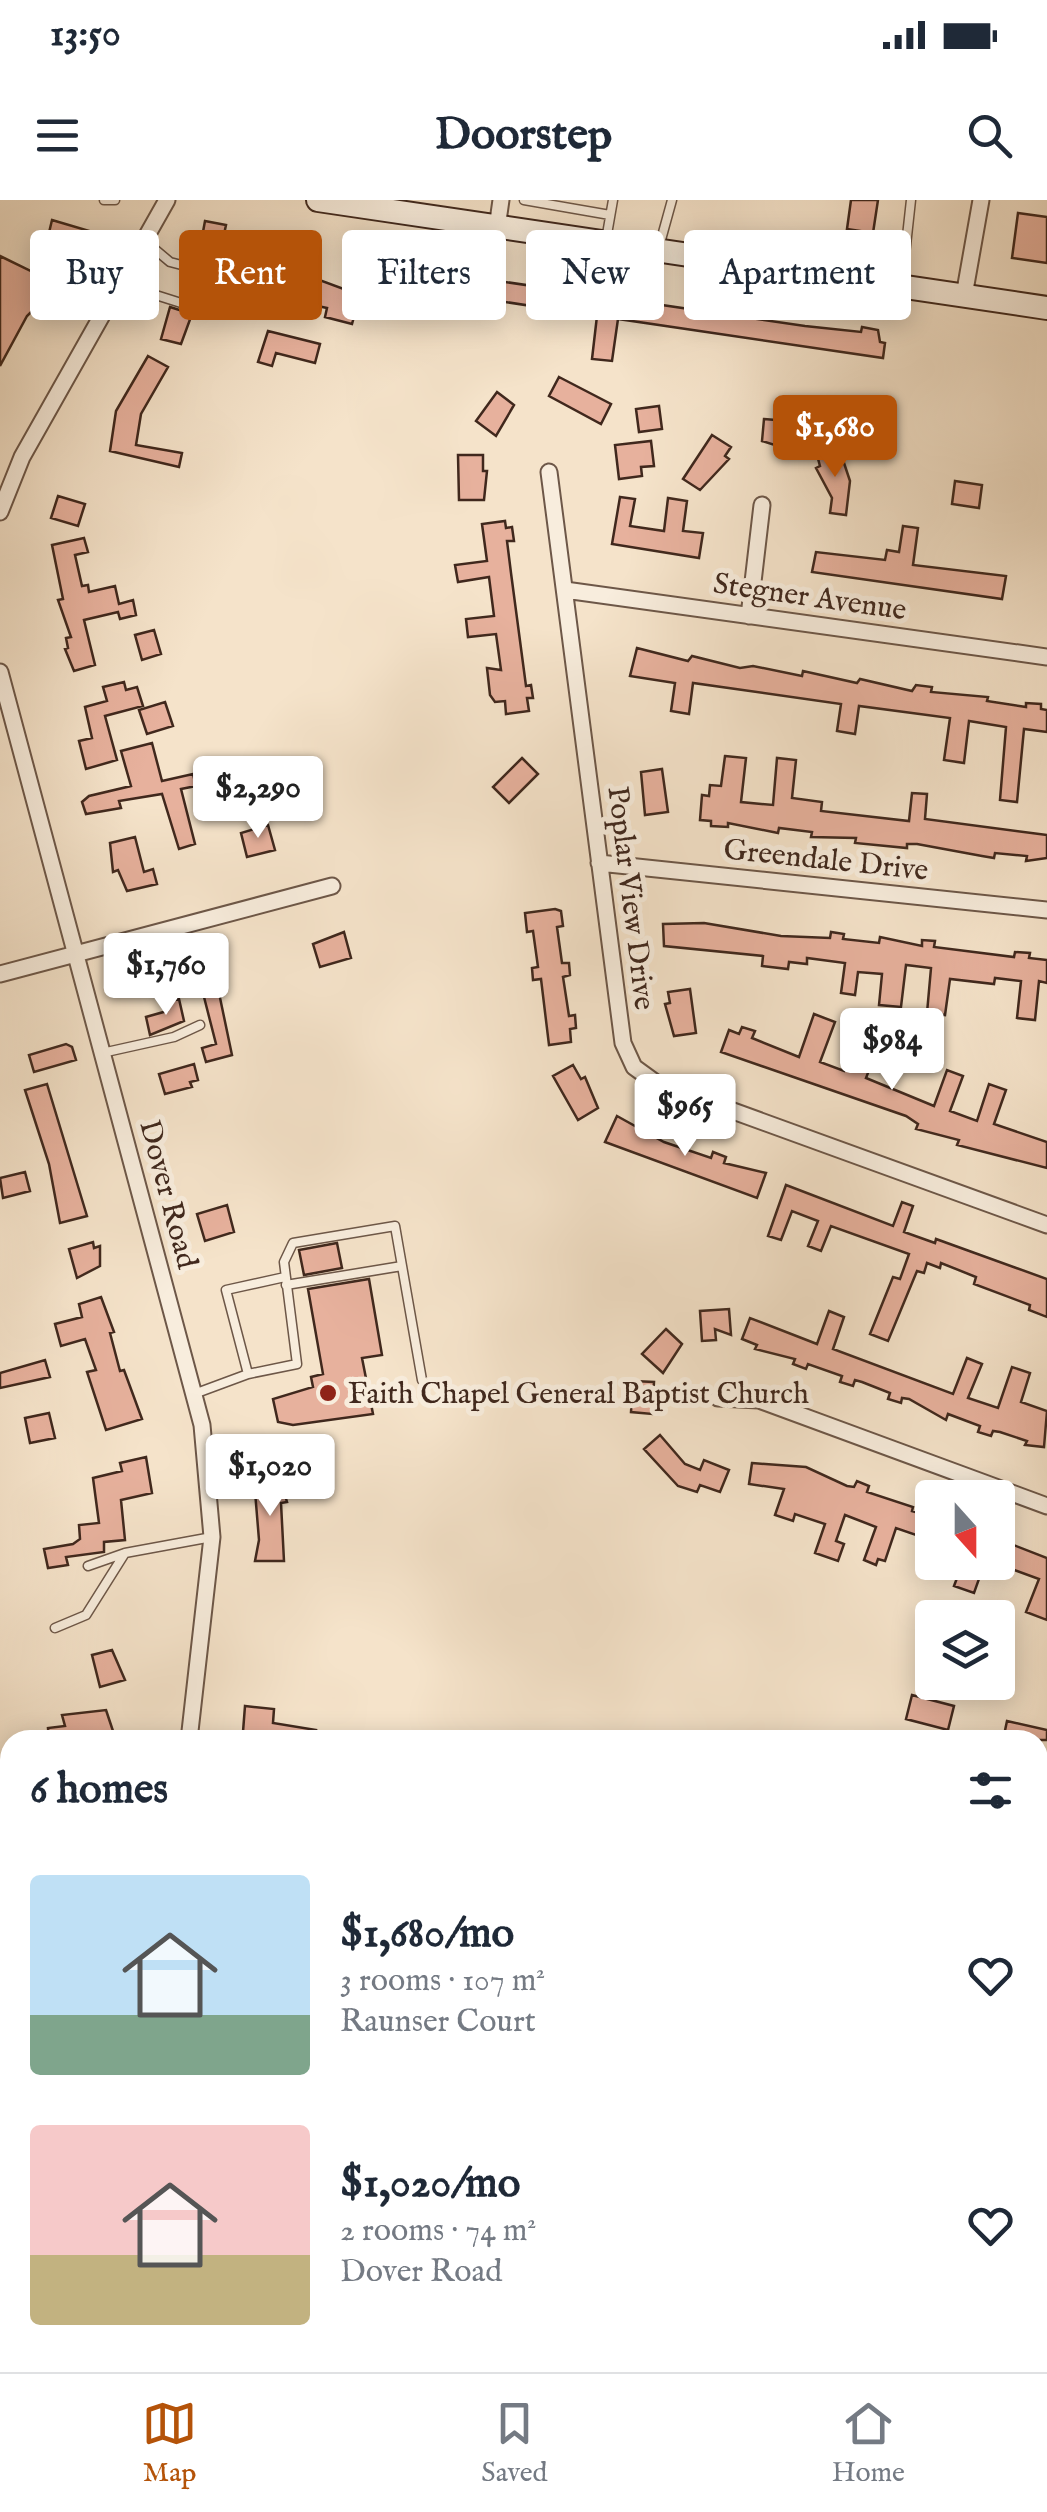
<!DOCTYPE html>
<meta charset="utf-8">
<style>
body{margin:0;font-family:"IM FELL English",serif;background:#f2f2f3;color:#1f2937;height:100vh;display:flex;flex-direction:column;font-size:38px;white-space:nowrap}
*{box-sizing:border-box;margin:0}
p{font-size:32px;color:#747a83}
.icon{flex:none;width:55px;height:55px;fill:none;stroke:currentColor;stroke-width:2;stroke-linecap:round;stroke-linejoin:round}
.map{position:relative;flex:1;overflow:hidden}
.side{position:absolute;left:0px;top:1530px;width:1048px;height:642px;display:flex;flex-direction:column;background:#fff;border-radius:30px 30px 0 0;box-shadow:0 5px 25px #0003}
.side>*{flex:none}
.top-card{position:absolute;left:30px;top:30px;width:988px;height:90px;display:flex;gap:20px}
.needle{width:65px;rotate:159deg}
.buttons{position:absolute;left:915px;top:1280px;display:grid;gap:20px}
.buttons a{display:grid;place-items:center;width:100px;height:100px;border-radius:10px;background:#fff;box-shadow:0 5px 25px #0003;font-size:50px}
.price{position:absolute;translate:-50% -85px;padding:0 22px;border-radius:10px;background:#fff;color:#222;font-size:32px;line-height:65px;filter:drop-shadow(0 2px 5px #0008)}
.price::after{content:'';position:absolute;left:50%;top:60px;width:30px;height:22px;margin-left:-15px;background:inherit;clip-path:polygon(0 0,100% 0,50% 100%)}
.price.active{background:#b45309;color:#fff}
ul{padding:0;list-style:none}
li{display:flex;align-items:center;gap:30px;height:250px;padding:0 30px}
li span{display:grid;place-items:center;flex:none;width:280px;height:200px;border-radius:10px;color:#555}
li>.icon{margin-inline-start:auto}
span .icon{width:120px;height:120px;fill:#fffc;stroke-width:1}
li b{font-size:42px}
h2{display:flex;justify-content:space-between;align-items:center;height:120px;padding:0 30px;font-size:42px}
.chip{padding:0 35px;border-radius:10px;background:#fff;box-shadow:0 5px 25px #0003;font-size:35px;line-height:90px}
.chip.active{background:#b45309;color:#fff}
.status{display:flex;justify-content:space-between;align-items:center;height:70px;padding:0 50px;background:#fff;direction:ltr}
.status svg{height:28px;fill:currentColor}
header{display:flex;justify-content:space-between;align-items:center;height:130px;padding:0 30px;background:#fff;font-size:45px;font-weight:700}
.tabs{display:flex;justify-content:space-around;align-items:center;height:140px;border-top:2px solid #e0e1e3;background:#fff;font-size:28px;color:#747a83}
.tabs a{display:grid;justify-items:center;gap:5px}
.tabs .active{color:#b45309}
.map>svg:first-child{display:block}
.building{fill:#e7b19d;stroke:#40281d;stroke-width:2.5}
.lines{fill:none;stroke-linecap:round;stroke-linejoin:round}
.lane-casing{stroke:#6d5748;stroke-width:11}
.street-casing{stroke:#6d5748;stroke-width:19}
.secondary-casing{stroke:#40281d;stroke-width:26}
.lane{stroke:#f8eddd;stroke-width:8}
.street{stroke:#f8eddd;stroke-width:15}
.secondary{stroke:#f8eddd;stroke-width:22}
.poi-dot{fill:#8f2418;stroke:#f8eddd;stroke-width:4}
.labels{text-anchor:middle;stroke-width:10;stroke-linejoin:round;paint-order:stroke}
.street-label{font-size:30px;fill:#40281d;stroke:#f8eddd}
.poi-label{font-size:30px;fill:#40281d;stroke:#f8eddd;text-anchor:start}
</style>
<div class="status"><b>13:50</b><svg viewBox="0 0 49 12"><path d="M0 12V9h3v3zM5 12V6h3v6zM10 12V3h3v9zM15 12V0h3v12zM26 1h20v11H26zM47 4h2v5h-2z"/></svg></div>
<header><svg class="icon" aria-label="menu" viewBox="0 0 24 24"><path d="M4 6h16M4 12h16M4 18h16"/></svg>Doorstep<svg class="icon" aria-label="search" viewBox="0 0 24 24"><circle cx="10" cy="10" r="6"/><path d="M15 15l6 6"/></svg></header>
<div class="map">
<svg width="1047" height="2172" viewBox="0 0 1047 2172">
<rect width="100%" height="100%" fill="#f5e3ca"/>
<filter id="stains"><feTurbulence type="fractalNoise" baseFrequency=".002" numOctaves="4"/><feColorMatrix values="0 0 0 0 .2 0 0 0 0 .09 0 0 0 0 .02 0 0 0 .5 -.17"/></filter>
<radialGradient id="worn" r=".72"><stop offset=".6" stop-color="#630" stop-opacity="0"/><stop offset="1" stop-color="#630" stop-opacity=".3"/></radialGradient>
<path class="building" d="M851 0H878L873 33 847 29Z
M1018 13 1047 17V63L1012 58Z
M52 20 103 35 92 77 56 68 39 110 34 109 27 116 0 166V56L39 75Z
M205 21 226 25 218 63 198 59Z
M266 39 308 47 303 74 360 95 352 124 325 117 327 108 313 105 315 98 256 86Z
M417 69 805 126 861 132 862 127 878 130 880 142 885 143 883 158 618 119 612 161 592 159 597 116 414 88Z
M170 107 192 114 181 144 161 139Z
M268 131 320 144 315 163 276 153 272 166 258 162Z
M148 156 168 167 141 214 136 245 182 253 179 267 110 251 116 211Z
M559 177 611 204 601 224 549 196Z
M497 192 514 205 496 236 476 221Z
M659 206 662 229 639 232 636 209Z
M764 219 799 222 796 244 785 243 784 248 762 241Z
M712 235 731 247 725 256 729 259 700 290 683 279Z
M651 241 654 266 641 267 642 276 619 279 615 245Z
M839 248 850 281 846 315 830 313 832 298 816 268 820 266 817 255Z
M458 255H483V271H487L484 300H459Z
M955 281 982 285 979 308 952 304Z
M58 296 85 304 78 326 51 318Z
M620 297 635 299 630 326 664 331 668 298 687 301 683 331 703 333 699 358 612 344Z
M505 321 506 328 512 327 514 341H507L511 373 526 486 531 485 533 498H527L529 511 506 514 505 501 495 502 490 495 487 468 501 470 496 434 468 437 466 419 494 416 489 377 458 382 455 365 487 361 482 324Z
M903 326 918 328 913 365 1006 376 1002 399 812 372 816 352 885 360 887 350 899 352Z
M84 338 88 352 75 355 82 386 88 385 89 392 115 386 119 404 133 400 136 415 120 419 118 412 84 420 95 465 74 471 65 449 68 448 66 438 71 437 58 400 63 399 52 345Z
M154 430 161 454 142 460 135 435Z
M637 448 688 461 692 456 740 468 753 466 802 476 803 471 857 483 860 479 912 491 916 485 932 487 931 492 988 497 987 501 1026 507V503L1041 504V509L1047 510V532L1024 529 1017 602 1000 600 1006 527 969 521 964 563 944 560 950 518 859 506 855 534 837 531 841 504 693 483 689 514 671 511 675 483 630 476Z
M124 482 126 490 137 487 143 506 105 516 117 560 86 569 79 541 92 538 85 507 107 501 103 487Z
M165 502 173 526 147 534 139 510Z
M152 543 162 581 193 574 196 586 181 589 195 644 179 649 162 594 119 601 121 608 86 614 82 602 89 596 131 586 121 551Z
M725 556 746 558 741 602 773 605 777 558 796 560 792 598 822 602 821 611 909 621 912 593 927 594 925 619 1047 635V658L1026 661 1027 656 995 653 994 658 982 656 917 644H907V648L855 643 856 638 811 637 812 632 779 628 778 633 728 623V627L711 626V621L700 620 702 595 709 596 710 585 721 586Z
M522 558 538 574 509 603 493 587Z
M662 569 668 612 645 615 641 572Z
M268 625 275 650 247 657 241 633Z
M135 637 144 672 153 669 157 684 127 691 118 670 113 672 110 643Z
M555 709 561 711 563 726 557 727 562 763H569L570 775 563 777 569 816 575 815 576 828 570 829 571 842 549 845 541 779 533 780 532 768 538 767 533 731 527 732 525 713Z
M704 723 781 736 830 738 831 732 844 734 843 739 879 743 880 737 922 746V740L935 741 934 747 1014 757 1015 752 1030 753 1029 758 1047 760V783L1039 781 1035 820 1017 818 1021 781 995 778 994 784 950 779 945 815 927 813 931 768 906 765 901 807 879 805 882 774 858 772 855 795 841 793 845 763 807 758V764L789 762 788 769 762 766 763 756 664 746 663 724Z
M344 732 351 758 320 767 313 744Z
M690 789 696 833 674 836 665 804 670 803 668 792Z
M219 793 232 855 206 862 202 848 216 844 204 797Z
M179 799 184 821 150 835 146 817 167 811 165 802Z
M814 814 835 822 820 862 844 871 856 839 878 847 866 878 934 906 947 870 963 876 950 911 977 921 989 884 1006 890 994 924 1047 942V968L957 945 959 940 916 929 918 924 906 916 721 852 729 830 739 834 742 827 755 831 752 838 799 857Z
M66 844 72 847 76 860 34 872 29 855Z
M194 864 198 880 190 882 192 887 165 894 159 874Z
M573 865 581 879 585 877 598 908 578 920 553 876Z
M47 884 87 1016 60 1023 49 964 25 890Z
M617 916 664 942 711 958 713 952 726 957 724 963 766 973 757 998 605 942Z
M25 972 30 991 3 998 0 978Z
M786 985 893 1026 902 1002 913 1006 904 1032 935 1043 936 1039 1047 1079V1117L1029 1110 1030 1105 974 1084 976 1077 941 1063 940 1068 927 1063 924 1073 917 1071 888 1141 870 1134 893 1077 900 1079 909 1054 831 1026 821 1051 808 1046 818 1021 792 1011 781 1040 768 1036Z
M227 1005 234 1032 205 1041 197 1014Z
M93 1042 94 1048 100 1046V1066L77 1078 69 1049Z
M337 1043 342 1068 304 1075 299 1050Z
M369 1079 382 1155 362 1158 373 1214 293 1225 278 1222 273 1199 313 1187 311 1177 323 1174 308 1089Z
M101 1097 114 1132 110 1133 120 1171 124 1170 142 1219 106 1230 87 1172 96 1170 85 1139 61 1146 55 1124 82 1117 79 1104Z
M729 1109 731 1135 715 1129 716 1140 702 1141 700 1111Z
M829 1111 844 1117 833 1149 953 1194 967 1158 982 1164 968 1198 998 1208 1012 1167 1030 1173 1021 1202 1047 1211 1044 1247 1025 1245 1027 1241 1000 1232 993 1231 991 1236 978 1232 980 1226 948 1214 946 1220 909 1199 902 1198 901 1203 888 1199 890 1193 862 1182 855 1180 853 1186 840 1182 842 1176 808 1164 806 1169 793 1164 795 1159 755 1149 757 1145 742 1139 750 1118 817 1144Z
M666 1129 682 1144 663 1173 642 1154Z
M45 1160 50 1177 0 1188V1173Z
M633 1181 654 1182 652 1214 631 1212Z
M49 1213 55 1238 30 1243 25 1218Z
M660 1235 685 1264 700 1270 704 1260 729 1270 720 1292 700 1285 697 1292 678 1286 644 1249Z
M146 1257 152 1293 121 1300 125 1340 104 1342V1352L66 1357 68 1365 48 1368 44 1349 73 1344 80 1339 79 1325 99 1323 93 1278 122 1271 120 1263Z
M752 1263 806 1267 847 1286 854 1287 857 1281 869 1286 867 1292 913 1307 912 1311 923 1314 916 1335 896 1328 885 1361 878 1359 876 1365 864 1360 876 1327 845 1315 836 1341 844 1344 838 1361 815 1353 825 1324 795 1314 793 1321 775 1315 784 1289 749 1284Z
M280 1278 287 1302 281 1303 284 1361H255L259 1340 254 1279Z
M998 1339 1047 1358V1420L1026 1412 1039 1379 998 1364Z
M963 1362H985L974 1393 954 1386Z
M112 1450 125 1480 100 1487 92 1455Z
M912 1495 954 1506 948 1530 906 1519Z
M245 1506 274 1509 273 1523 316 1530 314 1540 243 1532Z
M106 1510 116 1540H49L48 1528 65 1526 62 1515Z
M1007 1521 1047 1530V1540H1003Z"/>
<g class="lines">
<defs>
<path id="lane" d="M104 0H115
M524 0 610 15
M606 40 613 0
M659 47 672 0
M902 82 911 0
M121 84 200 109 212 73 170 62 145 41
M102 853 174 837 200 825
M286 1085 402 1066
M248 1174 226 1090 285 1077
M194 1194 248 1174 297 1164 284 1062 293 1043 395 1026 422 1180
M88 1366 125 1353
M55 1428 86 1415 125 1353 212 1337"/>
<path id="street" d="M497 28 501 0
M964 96 981 0
M549 272 623 843 634 867 656 883 1047 1025
M0 312 22 257 167 0
M565 390 1047 457
M749 416 762 305
M0 472 202 1225 212 1337 189 1540
M599 663 1047 710
M0 774 332 686
M718 1198 759 1200 1047 1306
M1038 1595 1047 1597
M0 1778 10 1775
M1038 1813 1047 1814
M1038 2120 1047 2122
M2 2172 10 2148"/>
<path id="secondary" d="M318 0 1047 108"/>
</defs>
<use href="#lane" class="lane-casing"/>
<use href="#street" class="street-casing"/>
<use href="#secondary" class="secondary-casing"/>
<use href="#lane" class="lane"/>
<use href="#street" class="street"/>
<use href="#secondary" class="secondary"/>
</g>
<circle class="poi-dot" cx="328" cy="1193" r="10"/>
<g class="labels">
<g class="street-label">
<text transform="translate(810 396) rotate(8)" y="10">Stegner Avenue</text>
<text transform="translate(826 659) rotate(6)" y="10">Greendale Drive</text>
<text transform="translate(632 698) rotate(83)" y="10">Poplar View Drive</text>
<text transform="translate(169 994) rotate(75)" y="10">Dover Road</text>
</g>
<g class="poi-label">
<text x="348" y="1203">Faith Chapel General Baptist Church</text>
</g>
</g>
<rect width="100%" height="100%" filter="url(#stains)"/>
<rect width="100%" height="100%" fill="url(#worn)"/>
</svg>
<div class="buttons">
<a><svg class="needle" viewBox="-14 -14 28 28"><path d="M0-13l5 13h-10z" fill="#e53935"/><path d="M0 13l5-13h-10z" fill="#747a83"/></svg></a>
<a><svg class="icon" aria-label="layers" viewBox="0 0 24 24"><path d="M12 4l9 5-9 5-9-5zM3 14l9 5 9-5"/></svg></a>
</div>
<b class="price active" style="left:835px;top:280px">$1,680</b>
<b class="price" style="left:258px;top:641px">$2,290</b>
<b class="price" style="left:166px;top:818px">$1,760</b>
<b class="price" style="left:892px;top:893px">$984</b>
<b class="price" style="left:685px;top:959px">$965</b>
<b class="price" style="left:270px;top:1319px">$1,020</b>
<div class="top-card">
<a class="chip">Buy</a>
<a class="chip active">Rent</a>
<a class="chip">Filters</a>
<a class="chip">New</a>
<a class="chip">Apartment</a>
</div>
<section class="side">
<h2>6 homes<svg class="icon" aria-label="filters" viewBox="0 0 24 24"><path d="M4 7h16M4 17h16"/><circle cx="9" cy="7" r="2"/><circle cx="15" cy="17" r="2"/></svg></h2>
<ul>
<li><span style="background:linear-gradient(#bfe0f5 70%,#7fa58c 0)"><svg class="icon" aria-label="home" viewBox="0 0 24 24"><path d="M3 11l9-7 9 7M6 9v11h12V9"/></svg></span><div><b>$1,680/mo</b><p>3 rooms · 107 m²</p><p>Raunser Court</p></div><svg class="icon" aria-label="heart" viewBox="0 0 24 24"><path d="M12 20l-8-8c-3-5 5-10 8-4 3-6 11-1 8 4z"/></svg></li>
<li><span style="background:linear-gradient(#f6c9c9 65%,#c2b280 0)"><svg class="icon" aria-label="home" viewBox="0 0 24 24"><path d="M3 11l9-7 9 7M6 9v11h12V9"/></svg></span><div><b>$1,020/mo</b><p>2 rooms · 74 m²</p><p>Dover Road</p></div><svg class="icon" aria-label="heart" viewBox="0 0 24 24"><path d="M12 20l-8-8c-3-5 5-10 8-4 3-6 11-1 8 4z"/></svg></li>
</ul>
</section>
</div>
<nav class="tabs">
<a class="active"><svg class="icon" aria-label="map" viewBox="0 0 24 24"><path d="M3 6l6-2 6 2 6-2v14l-6 2-6-2-6 2zM9 4v14M15 6v14"/></svg>Map</a>
<a><svg class="icon" aria-label="saved" viewBox="0 0 24 24"><path d="M7 4h10v16l-5-4-5 4z"/></svg>Saved</a>
<a><svg class="icon" aria-label="home" viewBox="0 0 24 24"><path d="M3 11l9-7 9 7M6 9v11h12V9"/></svg>Home</a>
</nav>
